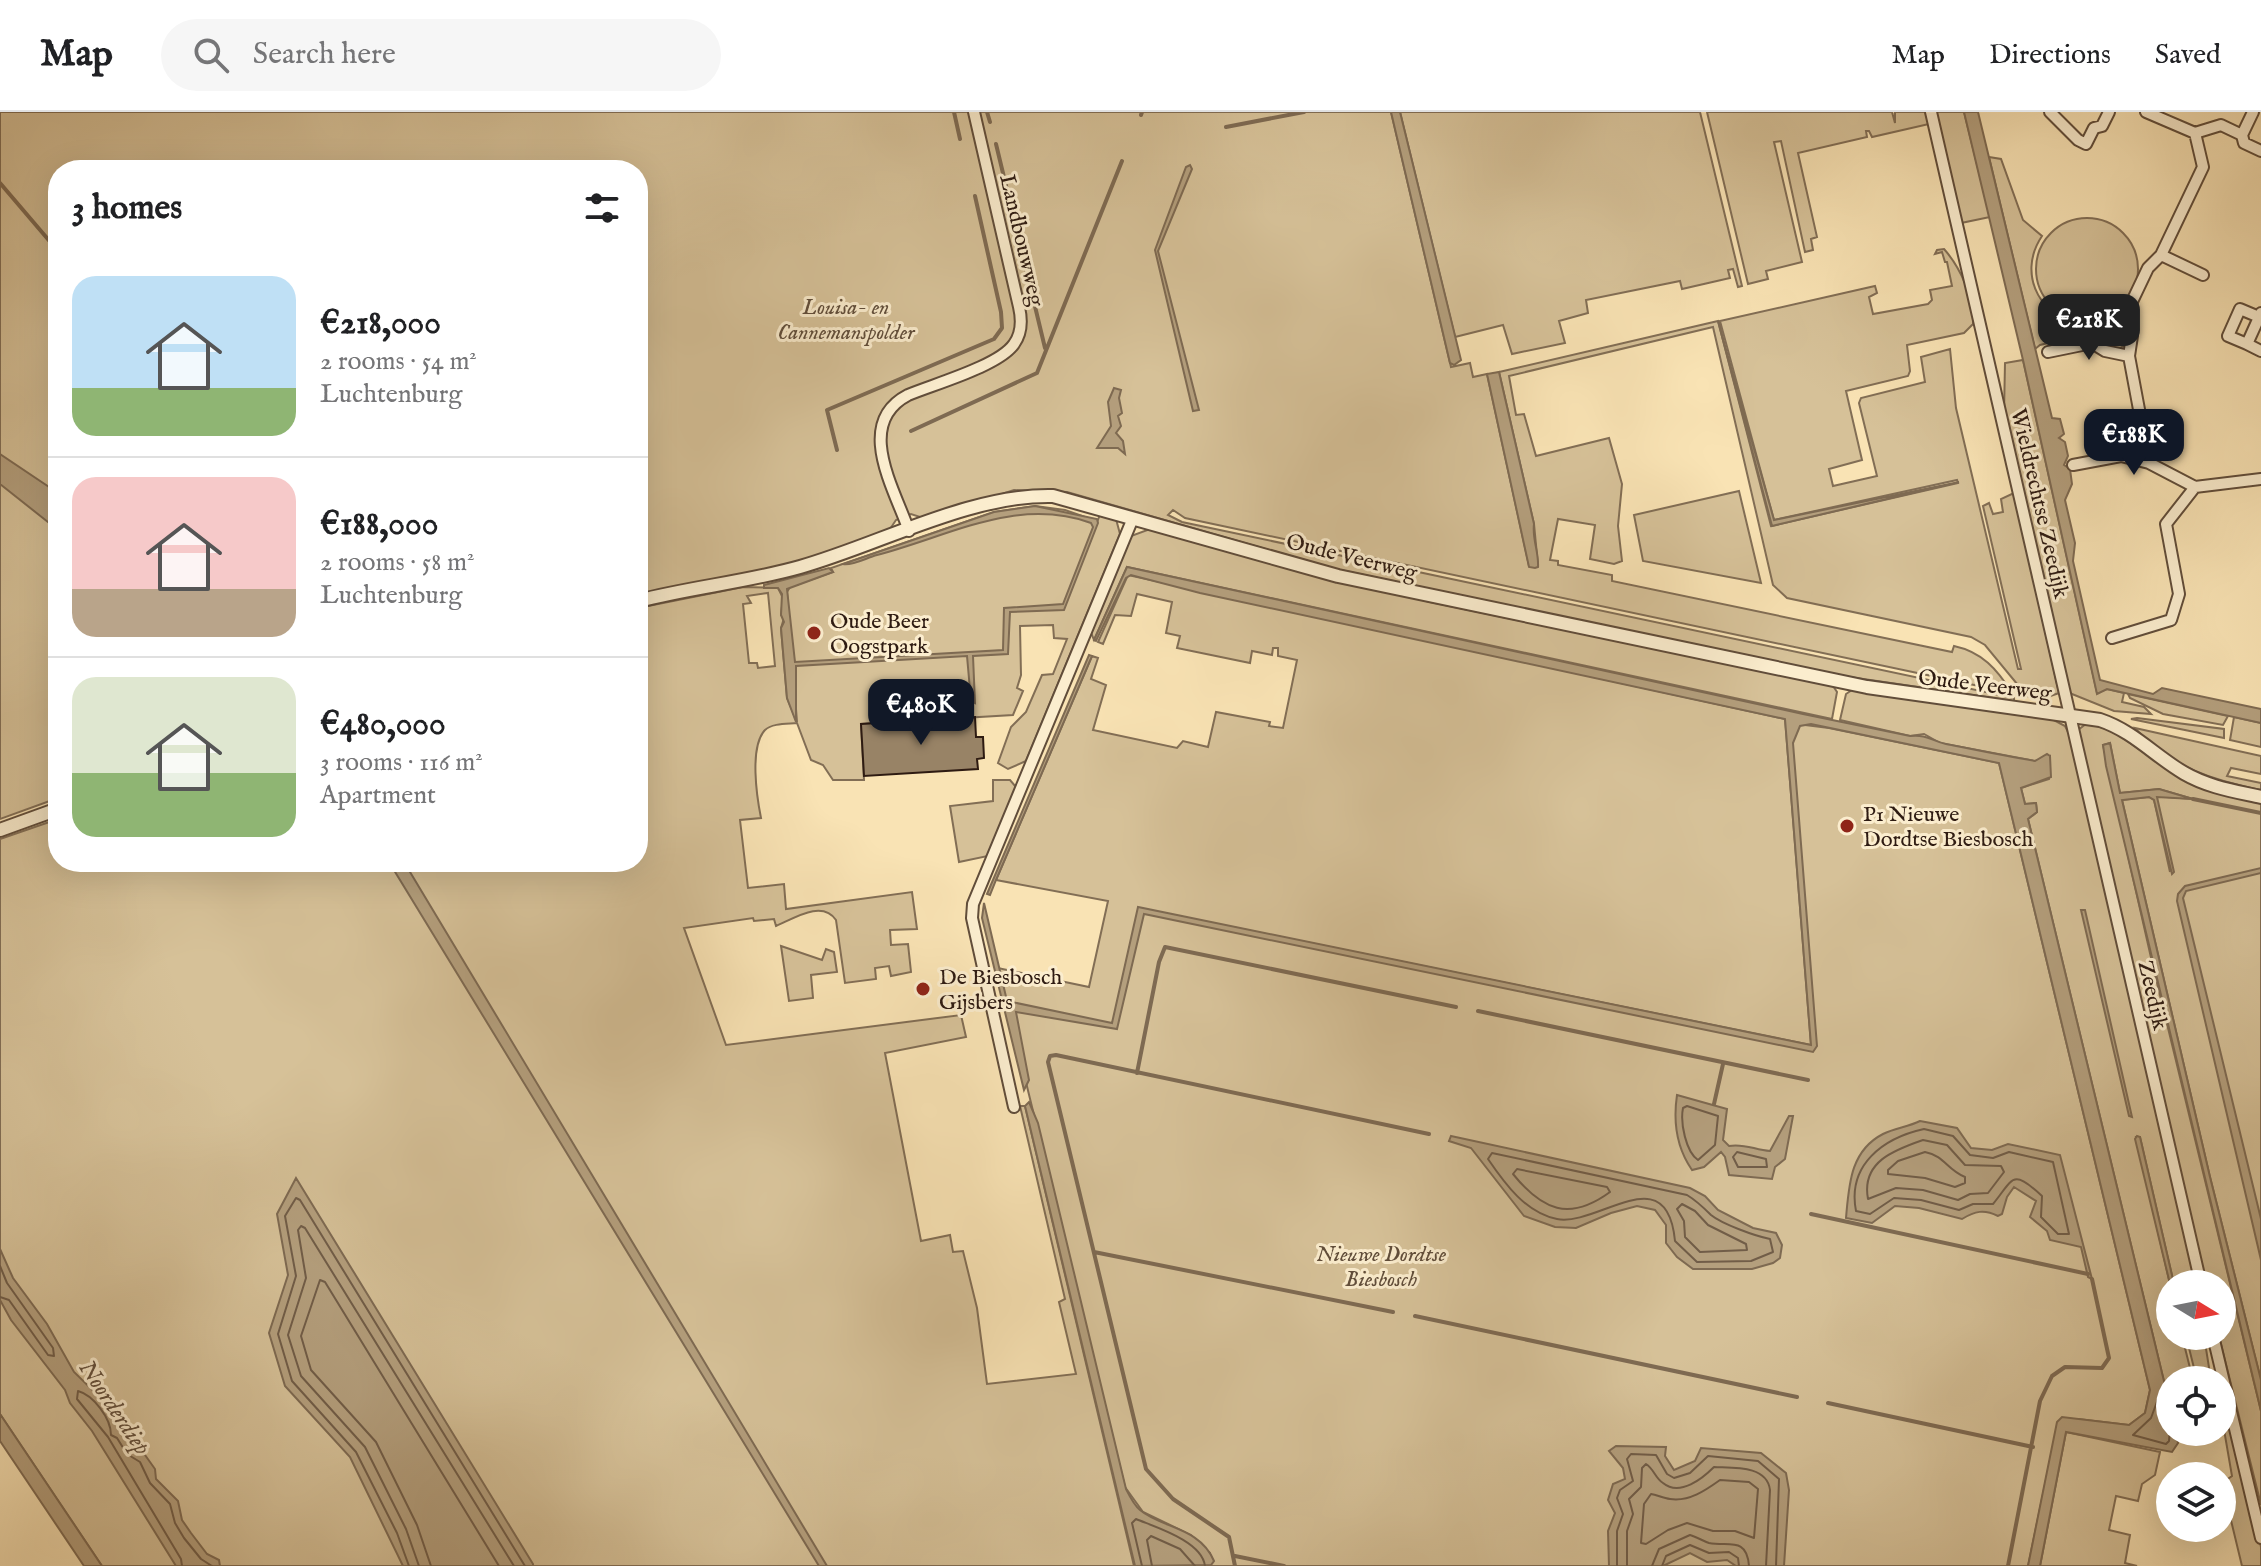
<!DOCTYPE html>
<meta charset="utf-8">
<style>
body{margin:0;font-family:"IM FELL English",serif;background:#f6f6f6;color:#202124;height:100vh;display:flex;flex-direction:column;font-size:30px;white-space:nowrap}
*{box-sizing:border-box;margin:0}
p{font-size:26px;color:#757577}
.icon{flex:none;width:44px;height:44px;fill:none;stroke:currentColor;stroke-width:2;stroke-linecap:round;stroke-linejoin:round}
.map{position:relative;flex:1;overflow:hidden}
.drawer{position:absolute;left:48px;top:48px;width:600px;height:712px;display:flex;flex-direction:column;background:#fff;border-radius:32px;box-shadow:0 8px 32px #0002}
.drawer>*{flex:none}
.needle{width:52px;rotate:100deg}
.controls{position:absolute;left:2156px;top:1158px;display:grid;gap:16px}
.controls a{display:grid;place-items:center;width:80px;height:80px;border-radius:50%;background:#fff;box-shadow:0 8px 32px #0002;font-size:40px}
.price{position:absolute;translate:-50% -68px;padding:0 18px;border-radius:16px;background:#111827;color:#fff;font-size:26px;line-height:52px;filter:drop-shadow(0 2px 4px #0008)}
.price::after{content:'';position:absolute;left:50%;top:48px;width:24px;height:18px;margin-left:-12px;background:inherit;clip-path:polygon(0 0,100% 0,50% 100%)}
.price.selected{background:#222;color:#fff}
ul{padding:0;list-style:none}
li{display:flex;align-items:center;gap:24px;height:200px;padding:0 24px}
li+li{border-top:2px solid #e0e0e0}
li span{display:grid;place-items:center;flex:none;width:224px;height:160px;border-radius:24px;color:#555}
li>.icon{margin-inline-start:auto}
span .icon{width:96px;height:96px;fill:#fffc;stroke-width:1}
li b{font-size:34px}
h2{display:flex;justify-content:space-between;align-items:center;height:96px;padding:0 24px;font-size:34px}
header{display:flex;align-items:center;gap:48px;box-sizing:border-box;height:112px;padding:0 40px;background:#fff;border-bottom:2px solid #e0e0e0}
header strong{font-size:38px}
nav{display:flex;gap:44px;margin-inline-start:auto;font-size:28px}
.search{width:560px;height:72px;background:#f6f6f6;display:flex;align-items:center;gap:20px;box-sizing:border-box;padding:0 28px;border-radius:44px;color:#757577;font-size:30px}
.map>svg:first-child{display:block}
.green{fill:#d6c198;stroke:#826e55;stroke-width:2;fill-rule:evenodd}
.water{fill:#b49f7d;stroke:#7e6a52;stroke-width:2}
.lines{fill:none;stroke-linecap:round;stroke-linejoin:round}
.shore{stroke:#715d48;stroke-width:2}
.stream{stroke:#7e6a52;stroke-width:4}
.building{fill:#988366;stroke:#2e1b12;stroke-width:2}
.minor-casing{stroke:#614d3a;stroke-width:14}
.tertiary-casing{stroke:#614d3a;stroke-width:16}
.minor{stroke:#fbedce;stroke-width:10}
.tertiary{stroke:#fbedce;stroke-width:12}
.poi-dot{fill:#8f2418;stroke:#fbedce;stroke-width:3}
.labels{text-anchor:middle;stroke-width:6;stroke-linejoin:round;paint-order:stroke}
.street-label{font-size:22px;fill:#2e1b12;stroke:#fbedce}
.park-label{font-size:22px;font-style:italic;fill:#604d3a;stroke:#fbedce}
.poi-label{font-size:22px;fill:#2e1b12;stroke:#fbedce;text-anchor:start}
.water-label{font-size:24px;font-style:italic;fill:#64503d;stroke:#fbedce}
</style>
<header>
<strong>Map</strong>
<div class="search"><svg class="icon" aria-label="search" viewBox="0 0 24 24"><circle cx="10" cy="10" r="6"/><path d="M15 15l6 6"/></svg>Search here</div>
<nav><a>Map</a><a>Directions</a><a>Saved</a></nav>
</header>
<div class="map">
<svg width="2261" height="1454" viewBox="0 0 2261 1454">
<rect width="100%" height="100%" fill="#f9e3b4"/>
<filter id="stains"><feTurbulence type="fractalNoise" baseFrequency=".0025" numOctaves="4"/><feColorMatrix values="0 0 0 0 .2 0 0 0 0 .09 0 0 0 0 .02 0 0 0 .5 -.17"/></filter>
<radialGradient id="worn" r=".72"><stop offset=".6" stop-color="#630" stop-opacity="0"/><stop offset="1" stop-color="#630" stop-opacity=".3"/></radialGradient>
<path class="green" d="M0 0H1391L1451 255 1470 251 1473 265 1487 262 1529 454H1538L1534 412 1499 260 1718 209 1771 414 1958 371 1957 368 1774 408 1720 209 1875 174 1877 181 1869 185 1873 202 1928 192 1932 188 1930 178 1952 174 1947 150H1945L1942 140 1935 142 1937 138 1944 137C1960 155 1975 187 1973 212L1964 221 1907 233 1910 259 1908 264 1846 279 1862 348 1829 357 1833 374 1877 364 1859 291 1861 286 1925 270 1921 245 1950 237 1956 296 2018 557H2021L1983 394 1989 391 1993 402 2003 400 2001 387 2014 381 2059 581 2042 587 2027 584 1985 533 1971 525 1787 486 1773 473 1713 215 1509 264 1516 303 1524 302 1536 344 1609 326 1622 372 1618 414 1622 449 1614 452 1590 447 1595 413 1558 407 1550 448 1558 449V453L1612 463V469L1952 540 1954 534C1982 540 1997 557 2012 581L1185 406 1173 398 1168 403 1182 410 2014 586V589L1829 562 1336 457 1067 380 1014 378 935 404 923 406 911 402 896 408 888 420 789 453 638 484V58H58V686L0 707Z
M1400 0H1700L1742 174 1738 175 1733 157 1728 158 1730 166 1682 177 1680 169 1586 188 1588 201 1559 209 1565 231 1512 242 1503 213 1455 225Z
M1707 0H1892L1895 11V0H1927L1929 12 1872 25 1869 19H1866L1867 25 1798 41 1817 125 1811 127 1813 138 1805 140 1781 29 1774 30 1802 150 1766 159 1768 167 1748 172Z
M1935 0H1964L1990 105 1961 111Z
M1989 45 2001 47 2023 108 2042 124C2015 164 2043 211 2089 214L2090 221 2040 233 2035 237Z
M2036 157a51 51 0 1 1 102 0a51 51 0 1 1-102 0Z
M2098 223a15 15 0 1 1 30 0a15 15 0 1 1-30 0Z
M2023 248 2097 581 2107 577 2124 581 2122 590 2144 595 2151 602 2114 599 2067 580 2004 302 2005 251Z
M1739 379 1761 471 1643 449 1634 403Z
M1035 394 1065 398 1097 409 1063 498 1101 400 1116 407 1120 422 1026 649 1008 657 998 651 1011 615 1026 600 1042 563 1053 562 1067 527 1054 526 1053 513 1020 514 1021 563 1017 576 1023 579 1013 603 861 612 864 668H833L823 653 811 648 797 611C788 612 772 611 765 618 749 635 757 686 761 706L740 708 748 776 784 772 786 797 912 780 917 817 890 818 891 833 908 832 911 860 891 864 889 854 875 856 876 867 845 871 836 808C822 787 793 807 776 814L774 807 754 809 753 806 684 816 726 933 961 903 966 925 885 941 921 1129 950 1123 953 1140 963 1139 977 1196 987 1272 1076 1262 1059 1190 1065 1187 1020 994H1025L1134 1454H102L0 1302V727L58 707V750H638V496L743 475 778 476 783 486 781 503 784 506 781 516 787 586 797 610 787 480 790 475 833 460 831 456 994 400ZM768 481 775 554 758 556 757 551H749L743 492 751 491 747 484Z
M1150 417 1430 490 1833 574 1837 580 1832 607 1127 455 1094 528 1090 518 1131 424Z
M1128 463 1785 607 1811 933 1232 815 1810 937 1815 934 1789 611 1829 616 1999 651 2150 1278 2145 1301 2129 1313 2078 1307 2058 1310 2028 1454H1205L1211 1453 1210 1441 1191 1423 1143 1400 1125 1375 998 856 1089 875 1108 789 996 768 1092 544 1098 546 1091 567 1106 573 1093 618 1177 636 1183 629 1208 635 1216 600 1270 610 1269 614 1283 616 1297 548 1278 544V536H1273L1272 543 1252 539 1250 551 1177 536 1180 524 1166 521 1172 490 1137 482 1131 504 1115 503 1103 532 1098 530Z
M1852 578 2050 606 2065 614 2069 622 2198 1172H2174L2140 1025H2136L2170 1172V1224H2182L2193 1268H2170V1294L2028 707 2037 700 2036 691 2025 692 2021 676 2049 667 2050 644 2035 649 1940 631 1924 622 1910 624 1840 608 1846 582Z
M2128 582 2228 604 2223 613 2163 602 2130 586Z
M2234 605 2261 611V635L2230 628Z
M2137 606 2224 617V626L2131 607Z
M2086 612C2116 615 2132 635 2157 649 2188 667 2227 677 2261 690V1268L2210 1065 2122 688 2149 685 2154 688 2170 760 2154 684 2193 687 2159 677 2120 681 2110 631 2103 633 2152 850 2261 1299V1393L2219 1224H2222V1172H2206L2078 618Z
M2135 616 2261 644V662L2231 656 2227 664 2261 671V678C2216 669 2166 654 2135 616Z
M993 668H1010L1016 675 988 744 959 750 950 694 993 689Z
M781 834 822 848 826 837 834 840 837 860 811 863 813 886 789 889Z
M2186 1224H2204L2211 1268H2197Z
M2222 1272 2261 1435V1454H2242L2222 1371 2232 1364 2222 1306Z
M2066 1320 2160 1340 2155 1363 2142 1372 2138 1389 2116 1384 2109 1418 2130 1423 2125 1451 2137 1454H2040Z"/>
<path class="water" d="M1391 0H1400L1461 248 1454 253 1450 251Z
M1964 0H1978L2052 306 2060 307 2064 322 2059 326 2065 330 2068 344 2064 353 2070 357 2072 372 2065 388 2075 431 2073 449 2100 568 2153 582 2162 576 2261 597V611L2107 577 2097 582 2023 248Z
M1190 53 1192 57 1158 139 1199 298 1193 299 1155 138 1186 55Z
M1718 209 1774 408 1959 370 1772 414Z
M1499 260 1534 412C1532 427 1539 440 1538 455L1535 456 1529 455 1487 262Z
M1114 276 1121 278 1119 286 1122 301 1118 304 1121 314 1116 321 1123 329 1125 342 1118 336H1097L1111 314 1108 290Z
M0 342 58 381V418L0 372Z
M1035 394 1097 407 1098 411 1064 498 1010 500 1008 542 973 544 975 591 971 589 967 544 796 554V610L787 586 781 516 784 510 781 503 782 482 778 476H764V473L829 456 833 460 787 477 795 550 1003 538 1004 496 1063 492 1093 415 1091 411C1016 384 948 425 877 443 866 446 852 454 843 452L994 400Z
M1127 455 1803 602 1910 624C1927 622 1932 629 1946 632 1976 638 2005 644 2035 649L2047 642 2050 644 2051 665 2021 676 2025 692 2036 691 2037 700 2028 707 2170 1294V1320H2176L2178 1331 2172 1340 2066 1320 2040 1454H2028L2057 1310 2062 1305 2129 1313 2145 1301 2150 1278 1999 651 1811 612 1800 614 1793 631 1817 934 1813 940 1144 802 1117 917 1016 900 1029 968 1024 978 982 806 984 791 1007 889 1112 911 1138 795 1811 933 1785 607 1200 481 1131 463 1126 466 1096 529 1094 528Z
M1089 543 1092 544 996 768 990 783 987 782Z
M2110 631 2120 681 2159 677 2193 687 2157 685 2174 760 2172 762 2154 688 2149 685 2122 688 2210 1065 2261 1268V1299L2106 654 2103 633Z
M389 750H404L827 1454H819Z
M2261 756V761L2186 779 2183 786 2261 1107V1148L2177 789 2178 782 2185 774Z
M2081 798H2085L2132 1005 2129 1004Z
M1677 983 1727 997 1723 1028 1729 1034C1744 1031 1755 1038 1770 1039L1789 1004H1793L1785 1047 1775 1055 1772 1067 1729 1063 1725 1045 1721 1040 1704 1055 1692 1058C1676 1035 1673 1010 1677 983Z
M1029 990 1038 1011 1126 1377C1130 1385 1134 1393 1140 1398 1161 1416 1200 1415 1214 1449L1211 1453 1135 1454 1025 994Z
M1920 1009 1957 1016 1971 1036 1992 1038 2008 1032 2060 1043 2092 1167 2088 1165 2081 1135 2050 1128 2047 1119 2030 1105 2036 1089 2014 1075 2007 1085 2002 1102 1998 1104C1984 1097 1975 1099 1962 1107L1919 1096 1895 1094 1872 1111 1846 1106C1849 1073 1850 1039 1883 1022 1895 1016 1908 1015 1920 1009Z
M1451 1024 1690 1076 1705 1084 1718 1098 1753 1116 1776 1121 1782 1133 1780 1146 1773 1151 1752 1157H1693L1677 1145 1666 1131V1113L1655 1098 1637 1094 1611 1101 1576 1116 1555 1115 1524 1104 1471 1036 1449 1029Z
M2137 1024 2140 1025 2174 1172H2170L2135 1027Z
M296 1066 533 1452V1454H403L350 1345 285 1274 269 1221 288 1163 277 1102Z
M0 1137 13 1166 47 1212 74 1260 114 1299 119 1317 131 1330 132 1336 145 1343 155 1357 156 1367 178 1389 182 1408 191 1421 207 1442 219 1448 220 1454H176L92 1319 70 1291 65 1278 11 1208 0 1188Z
M0 1302 102 1454H84L0 1329Z
M1616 1334 1666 1335 1665 1344 1674 1358 1695 1349 1701 1336 1761 1341 1786 1361 1789 1378 1784 1454H1736L1727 1448 1707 1450 1690 1441 1663 1454H1609L1608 1419 1615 1401 1608 1388 1613 1372 1625 1367 1623 1356 1609 1339Z"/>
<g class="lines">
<path class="shore" d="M1687 994 1718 1004 1715 1033 1698 1048C1686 1040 1680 1011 1683 996Z
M1924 1017 1953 1024 1970 1043 1993 1046 2009 1040 2053 1050 2069 1122H2058L2041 1105 2042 1084C2011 1055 2013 1068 1993 1092H1973L1959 1098 1921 1088 1894 1086 1870 1102 1856 1099C1847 1053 1883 1026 1924 1017Z
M1923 1028 1947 1033 1965 1053 2001 1054 2004 1060 1988 1081 1970 1082 1958 1088 1923 1078 1896 1076 1868 1087C1861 1050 1894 1038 1923 1028Z
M1737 1040 1766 1047 1767 1055H1738L1733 1045Z
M1925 1040C1945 1044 1946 1057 1965 1065V1071L1955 1075 1925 1066 1888 1062V1058L1898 1049Z
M1492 1041 1687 1083C1697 1089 1703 1095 1711 1103 1722 1112 1755 1124 1770 1127L1773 1140 1751 1149 1697 1150 1675 1129C1667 1044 1598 1115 1557 1107 1526 1101 1505 1072 1488 1047Z
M1517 1057 1607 1075 1610 1080C1569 1110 1542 1098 1513 1062Z
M1682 1092 1695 1099 1708 1113 1746 1132 1747 1138 1700 1140 1685 1125 1684 1109 1677 1097Z
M0 1154 7 1171 53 1236 54 1244 48 1243 9 1188 0 1185
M2170 1288 2158 1287 2151 1306 2133 1323 2166 1332 2169 1329 2170 1317
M1720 1368 1749 1370 1758 1377 1754 1426 1735 1419H1713L1687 1411 1668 1418 1646 1432 1641 1431 1644 1392 1651 1382C1657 1383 1663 1386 1670 1387 1689 1390 1706 1378 1720 1368Z
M182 1454 181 1447 108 1325 77 1287 78 1279C93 1283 111 1306 111 1323L117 1326 127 1342 140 1350 150 1371 170 1392 175 1411 184 1426 201 1447 212 1454
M409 1454 397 1421 356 1340 292 1269 278 1222 296 1164 285 1104 296 1086 300 1088 525 1454
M419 1454 406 1417 365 1335 301 1264 288 1223 306 1166 298 1118 301 1114 305 1116 514 1454
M431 1454 417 1413 376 1330 311 1258 301 1224 320 1168 325 1170 499 1454
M1142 1454 1132 1411 1136 1407C1155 1415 1202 1429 1205 1454
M1152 1454 1147 1428 1151 1424 1180 1437 1195 1454
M1617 1454V1419L1623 1402 1617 1386 1620 1378 1633 1369 1627 1347 1631 1342 1656 1343 1667 1362 1674 1366 1690 1361 1708 1344 1758 1349 1779 1367 1776 1454
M1627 1454V1419L1633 1402 1629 1387 1641 1375 1642 1356 1646 1352C1654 1357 1655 1366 1663 1371 1680 1385 1703 1366 1714 1355 1733 1356 1767 1353 1770 1378L1766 1454
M1652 1454 1659 1437 1690 1423C1697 1425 1703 1429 1709 1431 1728 1435 1747 1424 1749 1454
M1662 1454 1666 1444 1690 1433 1709 1441 1729 1440 1738 1446 1739 1454"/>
<path class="stream" d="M954 0 960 27
M987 0 990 10
M1141 3 1142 0
M1226 15 1304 0
M996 32 1045 236
M0 71 58 139
M911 319 1037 261 1122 49
M837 338 827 298 994 227 1002 216 1001 200 975 84
M2193 687 2261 701
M1478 899 1808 968
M1137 961 1159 850 1165 835 1456 895
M1714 992 1723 952
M1811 1102 2088 1162
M1094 1140 1393 1200
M1415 1204 1797 1285
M1828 1291 2033 1335
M1235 1444 1284 1454
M1235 1454 1229 1425 1173 1387 1146 1357 1048 950 1050 944 1056 943 1429 1022
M2008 1454 2040 1289 2052 1264 2065 1255 2102 1256 2109 1246 2092 1167"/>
</g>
<path class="building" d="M975 605 976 625H983L984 646 977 647 978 657 864 664 861 612Z"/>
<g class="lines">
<defs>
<path id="minor" d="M1931 0 2201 1172
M2050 0 2078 28 2086 32 2094 16 2102 14 2109 0
M2146 0 2195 21 2221 13 2242 23 2244 31 2261 39
M2242 23 2253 0
M2161 143 2203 163
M2261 201 2247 232 2261 239
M2247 232 2228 224 2240 197 2259 205
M2048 240 2092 231 2105 239 2129 244
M2149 351 2129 244 2132 224 2128 198 2148 156 2161 143 2203 55 2195 21
M2073 353 2121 344 2149 351 2195 375
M909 419C894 376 854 311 908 283 934 272 999 254 1014 232 1022 221 1022 208 1019 195L974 0
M2112 526 2171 508 2179 482 2166 412 2195 375 2261 367
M1014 995 972 806 973 792 1133 406
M2213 1224 2261 1426"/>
<path id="tertiary" d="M638 489C692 475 747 470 800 455 881 432 970 382 1053 384L1338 464 1867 575 2100 608C2133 619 2155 644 2184 661 2208 675 2234 679 2261 685
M0 718 58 697"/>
</defs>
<use href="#minor" class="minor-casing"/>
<use href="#tertiary" class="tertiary-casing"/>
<use href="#minor" class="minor"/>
<use href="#tertiary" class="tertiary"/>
</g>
<g class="poi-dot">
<circle cx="814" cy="521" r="8"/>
<circle cx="1847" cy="714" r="8"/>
<circle cx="923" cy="877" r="8"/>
</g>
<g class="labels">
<g class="street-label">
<text transform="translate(1023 128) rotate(77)" y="8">Landbouwweg</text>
<text transform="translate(2041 391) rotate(77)" y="8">Wieldrechtse Zeedijk</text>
<text transform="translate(1352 444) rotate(14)" y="8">Oude Veerweg</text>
<text transform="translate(1985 572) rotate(7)" y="8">Oude Veerweg</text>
<text transform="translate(2154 883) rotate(77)" y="8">Zeedijk</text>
</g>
<g class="park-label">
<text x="846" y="202">Louisa- en<tspan x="846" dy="25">Cannemanspolder</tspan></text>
<text x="1381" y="1149">Nieuwe Dordtse<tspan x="1381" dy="25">Biesbosch</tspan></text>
</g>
<g class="poi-label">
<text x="830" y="516">Oude Beer<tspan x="830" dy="25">Oogstpark</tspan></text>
<text x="1863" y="709">P1 Nieuwe<tspan x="1863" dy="25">Dordtse Biesbosch</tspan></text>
<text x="939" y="872">De Biesbosch<tspan x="939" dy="25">Gijsbers</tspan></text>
</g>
<g class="water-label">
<text transform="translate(115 1295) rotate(56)" y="8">Noorderdiep</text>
</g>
</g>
<rect width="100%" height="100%" filter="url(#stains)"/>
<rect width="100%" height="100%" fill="url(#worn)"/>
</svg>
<div class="controls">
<a><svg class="needle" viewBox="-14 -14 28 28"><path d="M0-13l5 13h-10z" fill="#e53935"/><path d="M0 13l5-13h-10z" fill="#757577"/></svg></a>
<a><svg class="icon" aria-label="locate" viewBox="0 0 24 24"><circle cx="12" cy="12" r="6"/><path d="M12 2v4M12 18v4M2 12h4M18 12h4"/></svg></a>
<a><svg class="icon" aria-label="layers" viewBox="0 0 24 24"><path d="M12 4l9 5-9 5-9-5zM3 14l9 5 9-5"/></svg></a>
</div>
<b class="price selected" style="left:2089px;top:250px">€218K</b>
<b class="price" style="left:2134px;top:365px">€188K</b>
<b class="price" style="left:921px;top:635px">€480K</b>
<section class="drawer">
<h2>3 homes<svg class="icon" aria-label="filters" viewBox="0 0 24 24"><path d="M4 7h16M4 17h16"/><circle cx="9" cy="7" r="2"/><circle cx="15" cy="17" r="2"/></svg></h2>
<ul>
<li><span style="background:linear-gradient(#bfe0f5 70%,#8fb573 0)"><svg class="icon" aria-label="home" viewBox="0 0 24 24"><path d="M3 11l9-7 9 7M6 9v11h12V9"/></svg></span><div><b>€218,000</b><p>2 rooms · 54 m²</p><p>Luchtenburg</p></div></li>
<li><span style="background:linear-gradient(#f6c9c9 70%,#b9a48a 0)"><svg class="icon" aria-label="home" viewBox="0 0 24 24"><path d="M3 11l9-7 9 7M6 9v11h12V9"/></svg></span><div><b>€188,000</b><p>2 rooms · 58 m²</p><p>Luchtenburg</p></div></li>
<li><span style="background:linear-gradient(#dfe7d0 60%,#8fb573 0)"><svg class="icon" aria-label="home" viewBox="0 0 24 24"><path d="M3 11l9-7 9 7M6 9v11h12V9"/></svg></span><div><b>€480,000</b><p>3 rooms · 116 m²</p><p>Apartment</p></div></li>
</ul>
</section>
</div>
